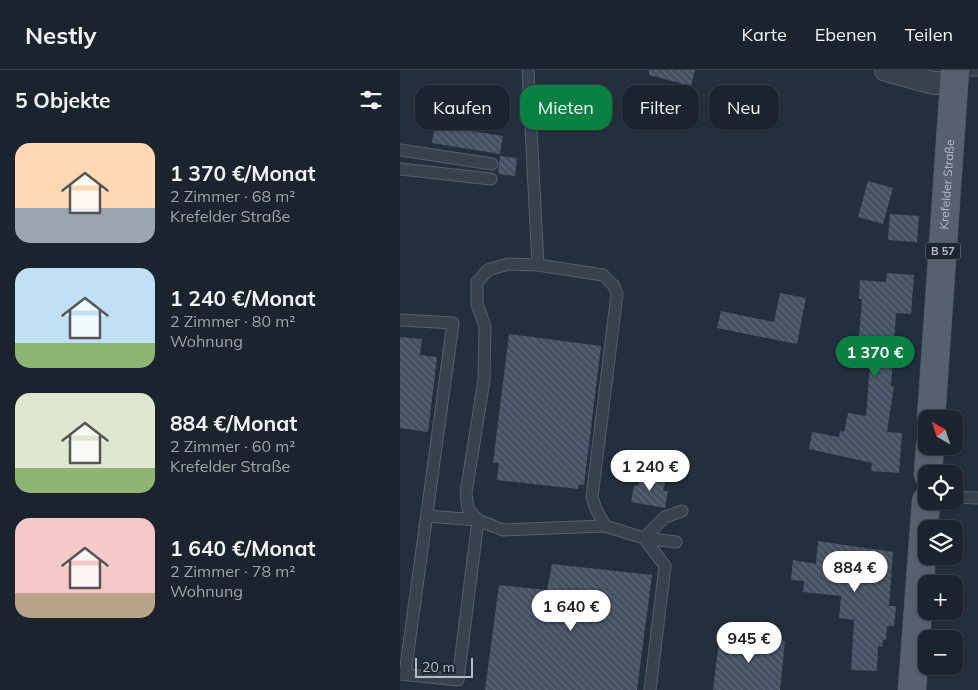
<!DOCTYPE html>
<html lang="de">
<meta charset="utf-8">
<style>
body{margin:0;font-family:Mulish,sans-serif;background:#282f3a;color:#f1f3f6;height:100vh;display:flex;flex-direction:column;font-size:19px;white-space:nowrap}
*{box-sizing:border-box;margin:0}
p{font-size:16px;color:#a0a4aa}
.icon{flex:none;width:28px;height:28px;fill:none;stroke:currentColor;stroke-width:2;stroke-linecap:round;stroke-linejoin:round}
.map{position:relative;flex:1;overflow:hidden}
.side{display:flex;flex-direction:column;background:#1b232e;width:400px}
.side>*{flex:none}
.banner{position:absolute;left:15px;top:15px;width:475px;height:45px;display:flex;gap:10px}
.needle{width:32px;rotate:321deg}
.fabs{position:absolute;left:518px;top:340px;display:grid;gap:10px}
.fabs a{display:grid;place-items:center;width:45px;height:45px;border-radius:10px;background:#1b232e;box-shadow:0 1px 4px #0004,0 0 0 1px #39404a;font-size:25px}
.scale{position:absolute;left:15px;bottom:12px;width:58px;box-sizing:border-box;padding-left:5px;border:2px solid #b4bcc9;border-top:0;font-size:14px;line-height:18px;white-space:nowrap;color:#b4bcc9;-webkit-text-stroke:4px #1d2633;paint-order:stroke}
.price{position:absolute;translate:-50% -42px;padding:0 11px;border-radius:18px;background:#fff;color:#222;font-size:16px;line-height:32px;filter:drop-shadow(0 1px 2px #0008)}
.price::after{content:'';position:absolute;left:50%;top:30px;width:15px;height:11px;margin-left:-8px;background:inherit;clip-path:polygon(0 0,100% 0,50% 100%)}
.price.on{background:#0b8043;color:#fff}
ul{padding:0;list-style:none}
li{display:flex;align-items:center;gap:15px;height:125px;padding:0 15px}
li span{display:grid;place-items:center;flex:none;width:140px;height:100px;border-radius:15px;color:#555}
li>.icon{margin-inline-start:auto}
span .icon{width:60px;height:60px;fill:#fffc;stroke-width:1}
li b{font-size:21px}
h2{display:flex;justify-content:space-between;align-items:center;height:60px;padding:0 15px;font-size:21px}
.pill{padding:0 18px;border-radius:15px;background:#1b232e;box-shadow:0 1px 4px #0004,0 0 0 1px #39404a;font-size:18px;line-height:45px}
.pill.on{background:#0b8043;color:#fff}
header{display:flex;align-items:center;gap:30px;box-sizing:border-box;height:70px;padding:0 25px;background:#1b232e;border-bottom:1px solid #39404a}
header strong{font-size:24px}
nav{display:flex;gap:28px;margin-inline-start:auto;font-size:18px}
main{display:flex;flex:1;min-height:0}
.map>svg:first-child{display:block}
.building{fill:url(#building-back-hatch)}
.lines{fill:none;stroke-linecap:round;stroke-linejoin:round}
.lane-casing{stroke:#565f6c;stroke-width:13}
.street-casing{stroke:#565f6c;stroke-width:24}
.primary-casing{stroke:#414a57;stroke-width:29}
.lane{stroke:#38414e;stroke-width:11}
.street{stroke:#38414e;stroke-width:22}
.primary{stroke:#56606e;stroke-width:28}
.labels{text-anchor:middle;stroke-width:5;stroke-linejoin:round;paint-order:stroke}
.shield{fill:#1d2633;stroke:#878f9c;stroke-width:1}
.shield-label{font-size:11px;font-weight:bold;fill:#b4bcc9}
.street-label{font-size:12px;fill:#b4bcc9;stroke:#1d2633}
</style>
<header>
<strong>Nestly</strong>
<nav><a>Karte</a><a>Ebenen</a><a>Teilen</a></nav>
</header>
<main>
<section class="side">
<h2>5 Objekte<svg class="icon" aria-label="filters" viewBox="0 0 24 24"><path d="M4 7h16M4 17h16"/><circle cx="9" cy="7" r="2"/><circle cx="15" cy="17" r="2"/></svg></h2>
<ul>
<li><span style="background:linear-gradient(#ffd9b3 65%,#9aa5b1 0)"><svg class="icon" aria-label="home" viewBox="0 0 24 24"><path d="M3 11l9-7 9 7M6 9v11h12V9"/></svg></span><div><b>1 370 €/Monat</b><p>2 Zimmer · 68 m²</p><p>Krefelder Straße</p></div></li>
<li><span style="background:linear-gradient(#bfe0f5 75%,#8fb573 0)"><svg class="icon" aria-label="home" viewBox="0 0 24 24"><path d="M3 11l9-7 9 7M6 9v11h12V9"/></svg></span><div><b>1 240 €/Monat</b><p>2 Zimmer · 80 m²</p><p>Wohnung</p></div></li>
<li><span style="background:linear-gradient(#dfe7d0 75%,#8fb573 0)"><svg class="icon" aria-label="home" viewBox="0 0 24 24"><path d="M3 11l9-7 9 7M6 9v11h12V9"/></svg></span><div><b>884 €/Monat</b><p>2 Zimmer · 60 m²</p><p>Krefelder Straße</p></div></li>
<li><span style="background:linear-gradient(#f6c9c9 75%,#b9a48a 0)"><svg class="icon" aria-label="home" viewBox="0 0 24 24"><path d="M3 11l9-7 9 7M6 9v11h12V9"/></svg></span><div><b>1 640 €/Monat</b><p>2 Zimmer · 78 m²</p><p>Wohnung</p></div></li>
</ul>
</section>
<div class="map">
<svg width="578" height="620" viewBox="0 0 578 620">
<defs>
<pattern id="building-back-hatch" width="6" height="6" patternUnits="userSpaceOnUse" patternTransform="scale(1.25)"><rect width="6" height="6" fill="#455162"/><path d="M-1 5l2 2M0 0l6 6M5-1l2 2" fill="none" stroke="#5d6877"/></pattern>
</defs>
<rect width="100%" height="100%" fill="#242f3e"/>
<path class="building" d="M249 0H295L291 16 249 5Z
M35 55 103 66 100 84 32 73Z
M100 86 117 88 115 106 98 104Z
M468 111 493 118 483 154 458 147Z
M490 144 519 146 517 172 488 170Z
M487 203 514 205 511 244 496 243 491 316H494L487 362 502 363 499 403 471 401 472 393 409 379 412 362 439 367 440 361 444 362 448 343 466 346 470 294 457 293 462 229H459L460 210 486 212Z
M380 223 406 228 397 274 317 258 321 241 374 252Z
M109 264 201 276 184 415 179 414 178 419 97 410 99 393H93Z
M0 267 22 269 20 285 37 287 28 362 0 358Z
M240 405 266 409 263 421H268L265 438 231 432 234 416H238Z
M418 471 493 482 489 536H496L494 556H487L486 570H483L482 577 478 576 477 601 451 600 454 550 439 548 441 526 403 522 404 511 391 510 393 490 416 494Z
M152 494 252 505 237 620H85L99 515 147 520Z
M320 563 385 571 380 620H313Z"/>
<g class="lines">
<defs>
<path id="lane" d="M128 0 138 195
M570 0H578
M0 80 92 94
M0 99 91 109
M0 250 53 253 5 604
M554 427 578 428
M205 456 196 439 192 427 217 224 214 216 203 205 138 195 108 194 88 200 77 212V234L85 256 84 310 66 423 68 439 78 450 103 460 205 456 244 468 265 496 250 620
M276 472 244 468 265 447 282 441
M0 604 58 610 78 450 27 446"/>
<path id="street" d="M486 0 533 13H554"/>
<g id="primary">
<path id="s1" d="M531 349 555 0"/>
<path d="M528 404 530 376"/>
<path d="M512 620 526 431"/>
</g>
</defs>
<use href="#lane" class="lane-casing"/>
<use href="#street" class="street-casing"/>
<use href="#primary" class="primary-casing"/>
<use href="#lane" class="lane"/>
<use href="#street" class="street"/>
<use href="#primary" class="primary"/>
</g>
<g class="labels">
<rect class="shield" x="525.5" y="172.5" width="35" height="17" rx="4"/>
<g class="shield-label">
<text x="543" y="185">B 57</text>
</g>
<g class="street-label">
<text dy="4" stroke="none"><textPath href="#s1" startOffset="235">Krefelder Straße</textPath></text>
</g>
</g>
</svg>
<div class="fabs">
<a><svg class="needle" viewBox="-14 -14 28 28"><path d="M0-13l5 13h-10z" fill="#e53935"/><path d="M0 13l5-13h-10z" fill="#a0a4aa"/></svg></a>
<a><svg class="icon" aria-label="locate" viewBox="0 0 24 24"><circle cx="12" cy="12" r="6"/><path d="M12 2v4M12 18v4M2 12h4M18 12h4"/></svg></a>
<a><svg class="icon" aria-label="layers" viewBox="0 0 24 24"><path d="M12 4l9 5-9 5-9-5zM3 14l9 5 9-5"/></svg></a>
<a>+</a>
<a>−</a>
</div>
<div class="scale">20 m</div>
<b class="price on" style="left:475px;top:308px">1 370 €</b>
<b class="price" style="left:250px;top:422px">1 240 €</b>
<b class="price" style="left:455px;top:523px">884 €</b>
<b class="price" style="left:171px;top:562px">1 640 €</b>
<b class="price" style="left:349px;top:594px">945 €</b>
<div class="banner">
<a class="pill">Kaufen</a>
<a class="pill on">Mieten</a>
<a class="pill">Filter</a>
<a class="pill">Neu</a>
</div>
</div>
</main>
